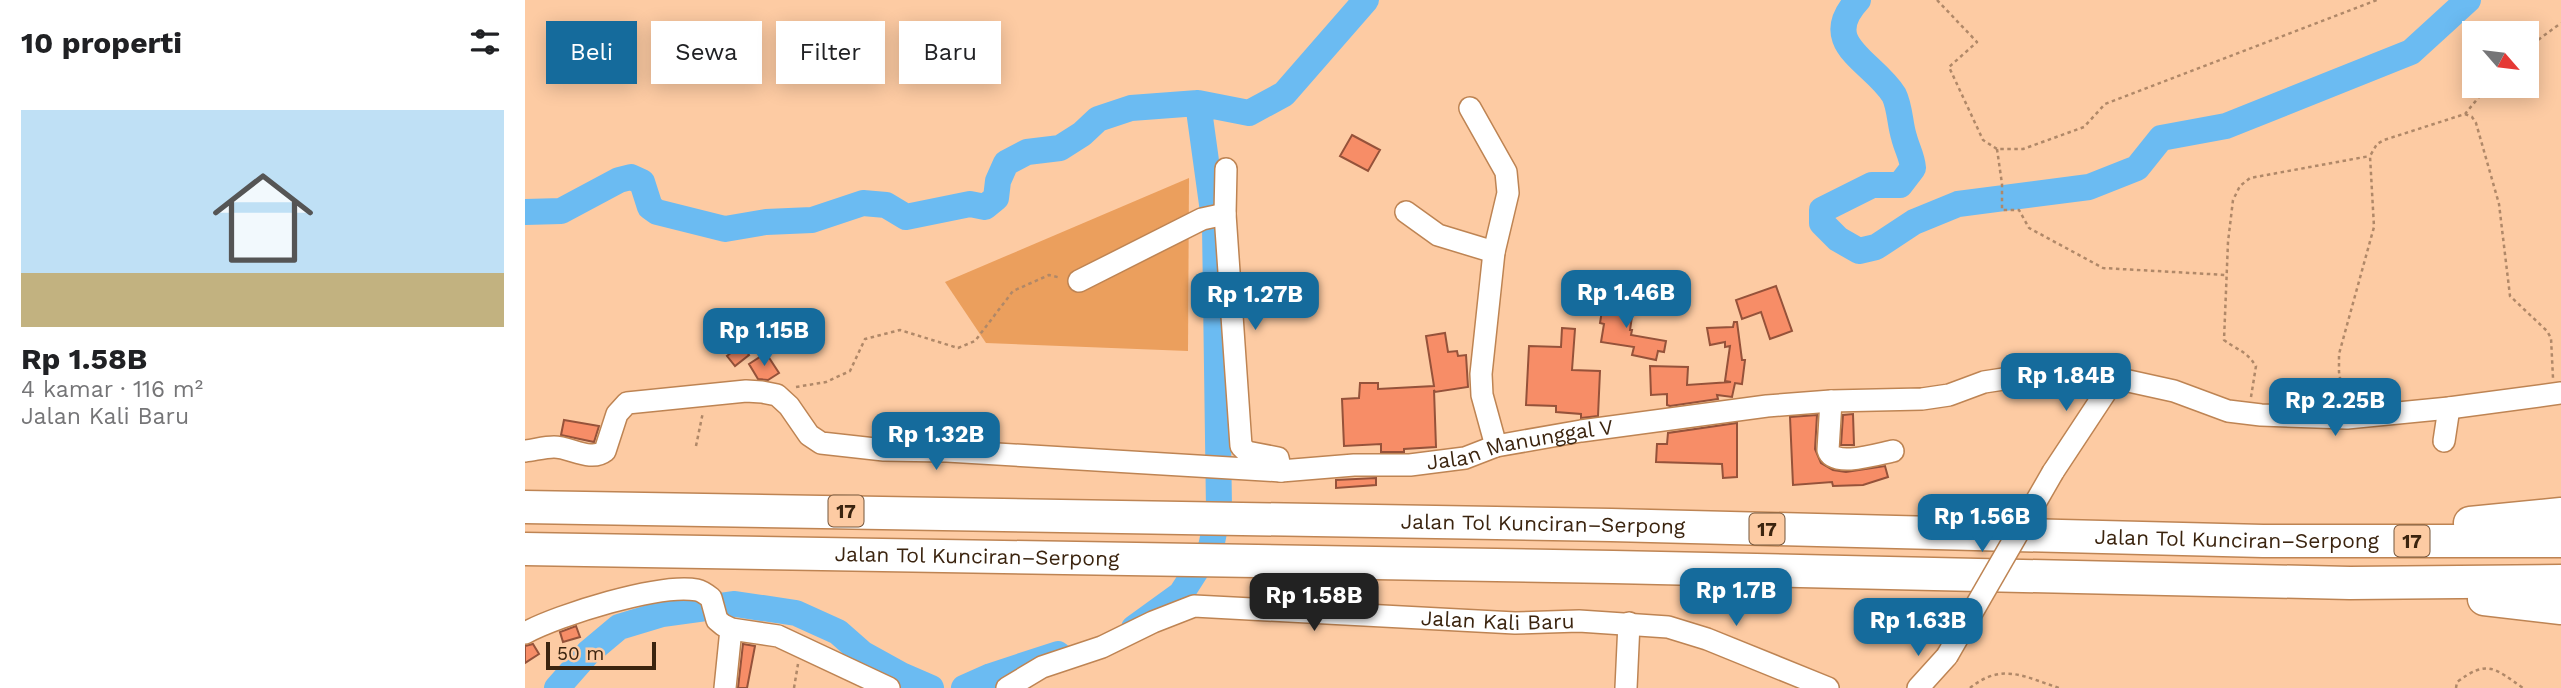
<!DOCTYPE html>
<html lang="id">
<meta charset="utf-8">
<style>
body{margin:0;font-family:"Work Sans",sans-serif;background:#f2f2f2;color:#202124;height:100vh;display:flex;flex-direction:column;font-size:26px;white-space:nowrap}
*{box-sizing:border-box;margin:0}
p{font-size:23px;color:#757577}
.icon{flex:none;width:38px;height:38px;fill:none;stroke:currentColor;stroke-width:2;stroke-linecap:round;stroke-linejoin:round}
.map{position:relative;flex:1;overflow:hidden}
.details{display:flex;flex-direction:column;background:#fff;width:525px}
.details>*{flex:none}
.hud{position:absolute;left:21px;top:21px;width:665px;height:63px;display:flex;gap:14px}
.needle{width:46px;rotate:118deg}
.fabs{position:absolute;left:1937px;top:21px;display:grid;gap:14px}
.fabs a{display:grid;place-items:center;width:77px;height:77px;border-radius:0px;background:#fff;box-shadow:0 4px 18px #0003;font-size:35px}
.scale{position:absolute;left:21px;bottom:18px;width:110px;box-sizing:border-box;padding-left:7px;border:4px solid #3b240f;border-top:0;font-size:19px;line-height:24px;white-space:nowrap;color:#3b240f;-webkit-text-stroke:5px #fdcba3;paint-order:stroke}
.price{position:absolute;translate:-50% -60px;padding:0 16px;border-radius:14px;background:#156b9c;color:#fff;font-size:23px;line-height:46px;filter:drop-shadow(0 2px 4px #0008)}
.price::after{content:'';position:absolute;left:50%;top:42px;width:21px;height:16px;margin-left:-10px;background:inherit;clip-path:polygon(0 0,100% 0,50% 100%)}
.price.selected{background:#222;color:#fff}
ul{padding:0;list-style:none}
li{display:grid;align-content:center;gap:14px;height:371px;padding:0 21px}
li+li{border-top:2px solid #e0e0e0}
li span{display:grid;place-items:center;height:217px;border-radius:0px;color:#555}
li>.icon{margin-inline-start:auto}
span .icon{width:126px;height:126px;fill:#fffc;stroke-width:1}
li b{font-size:30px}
h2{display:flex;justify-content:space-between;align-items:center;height:84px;padding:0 21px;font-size:30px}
.tag{padding:0 24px;border-radius:0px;background:#fff;box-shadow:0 4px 18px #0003;font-size:24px;line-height:63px}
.tag.selected{background:#156b9c;color:#fff}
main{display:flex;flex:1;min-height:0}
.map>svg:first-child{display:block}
.green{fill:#eb9f5d}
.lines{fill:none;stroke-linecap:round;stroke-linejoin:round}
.river{stroke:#6bbbf2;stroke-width:26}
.building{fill:#f78d67;stroke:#95523a;stroke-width:2}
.minor-casing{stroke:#be8453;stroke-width:24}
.highway-casing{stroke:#be8453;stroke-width:35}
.path{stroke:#b08868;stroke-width:2.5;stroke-dasharray:3.5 3.5;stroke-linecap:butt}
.minor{stroke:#fff;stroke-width:21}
.highway{stroke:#fff;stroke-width:32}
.minor-bridge-casing{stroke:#be8453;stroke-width:24;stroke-linecap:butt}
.minor-bridge{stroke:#fff;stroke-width:21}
.labels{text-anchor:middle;stroke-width:5;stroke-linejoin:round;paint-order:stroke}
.shield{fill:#fdcba3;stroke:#75563b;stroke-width:2}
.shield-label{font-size:19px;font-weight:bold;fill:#3b240f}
.street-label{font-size:21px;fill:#3b240f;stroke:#fdcba3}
</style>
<main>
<section class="details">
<h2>10 properti<svg class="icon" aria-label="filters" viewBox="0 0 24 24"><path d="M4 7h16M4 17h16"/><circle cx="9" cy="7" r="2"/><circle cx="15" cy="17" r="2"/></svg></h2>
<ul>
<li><span style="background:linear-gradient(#bfe0f5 75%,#c2b280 0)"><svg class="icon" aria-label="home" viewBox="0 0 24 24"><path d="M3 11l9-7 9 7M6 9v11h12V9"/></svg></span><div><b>Rp 1.58B</b><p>4 kamar · 116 m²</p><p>Jalan Kali Baru</p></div></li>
</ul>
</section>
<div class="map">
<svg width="2036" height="688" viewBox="0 0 2036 688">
<rect width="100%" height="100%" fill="#fdcba3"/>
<path class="green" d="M664 178 663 351 461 343 420 282Z"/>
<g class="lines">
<path class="river" d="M1333 0C1292 44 1348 61 1369 95 1375 107 1375 125 1379 137 1382 149 1387 156 1388 168L1375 185H1347L1297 210V223L1313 239 1334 251 1351 247 1389 222 1433 204 1564 187 1612 168 1636 138 1701 126 1886 52 1943 0
M0 212 36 211 94 180 106 177 117 182 125 207 132 212 200 229 241 222 287 220 338 203 361 205 381 217 445 204 460 207 471 198 473 181 481 163 502 152 535 148 557 134 573 119 606 108 673 103
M609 628 656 594 686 547 694 508 690 226 673 103 724 113 759 94 841 0
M32 688 63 653 94 627 137 614 210 604 271 613 313 632 338 654 376 675 406 688
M439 688 466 676 533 654"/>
</g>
<path class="building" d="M827 135 855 150 843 171 815 156Z
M1251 286 1267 331 1245 339 1236 312 1217 319 1211 300Z
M1079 298 1109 303 1105 330H1107L1106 335 1141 341 1139 352 1133 351 1131 360 1107 355 1109 347 1076 342 1079 324 1075 323Z
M1209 322H1212L1217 360H1220L1217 384 1210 383 1207 397 1192 395 1193 399 1145 406 1142 405V394L1126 395 1125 366 1163 367 1162 385 1206 382 1200 381 1205 346 1200 347V342L1185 345 1182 328 1208 327Z
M1037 328 1050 329 1047 370 1075 371 1073 416 1056 418V414L1031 412V406L1001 405 1004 346 1036 347Z
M920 333 923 352 932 351 933 356 941 355 943 387 910 392 909 390 911 447 879 449V452H856V444L819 446 817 399 834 398 835 383H853V389L909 386 901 336Z
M216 345 224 355 210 366 202 356Z
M241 353 254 373 243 380 233 379 224 364Z
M1328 414 1329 445H1316L1318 415Z
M1292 415 1290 449 1296 463 1308 470 1321 472 1360 466 1363 477 1338 485 1308 486 1307 482 1268 485 1265 417Z
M39 420 74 426 69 442 36 435Z
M1212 423V477L1198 478 1197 464 1131 462 1132 444H1142L1143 433Z
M851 478V485L811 488V480Z
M51 626 55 637 38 642 35 632Z
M8 644 14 654 0 663V646Z
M218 644 230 646 222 688H213Z"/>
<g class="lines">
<defs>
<g id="minor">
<path d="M945 108 981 172 983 193 969 252 956 374 957 395 971 446"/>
<path d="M701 169 700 214 716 446 722 452 753 458 756 471"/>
<path d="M881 212 913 235 969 252"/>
<path d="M554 281 677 219 700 214"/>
<path d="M1306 401 1303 450C1308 468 1353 454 1368 451"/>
<path d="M1919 441 1924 408"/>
<path id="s1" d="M0 451C9 450 20 447 29 447 45 447 66 462 80 451L92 414 102 403 221 391 237 392 252 395 264 406 284 435 296 443 359 450 422 451 756 471 829 465H885L940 458 971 446 1056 431 1242 406 1306 401 1397 399 1424 395 1459 382 1530 371 1590 378 1649 391 1703 411 1736 415 1822 418 1924 408 2036 393"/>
<path d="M1528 472 1590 378"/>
<path d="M0 633C33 615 135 583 172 590 177 591 181 594 186 598L192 620 198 625 206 629 253 636 364 688"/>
<path d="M200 688 206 629"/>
<path id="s2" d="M482 688 517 667 577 647 628 622 669 606 990 623 1054 621 1143 627 1182 639 1303 688"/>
<path d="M1101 688 1104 623"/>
<path d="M1393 688 1422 656"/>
</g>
<g id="highway">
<path id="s3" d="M0 507 1086 525 1738 541H2036"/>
<path d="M1945 523 2036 514"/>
<path id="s4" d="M0 549 1088 567 1825 583 2036 581"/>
<path d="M1959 599 2036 608"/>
</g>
</defs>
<use href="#minor" class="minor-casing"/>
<use href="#highway" class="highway-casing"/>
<path class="path" d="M1412 0 1452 42 1424 67 1458 140 1472 149H1498L1559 127 1580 104 1852 0
M2002 48 2036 23
M1940 114 1947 117 1951 123 1974 204 1985 296 2022 331 2026 338 2028 378
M1472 149 1477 184V210H1494L1504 228 1578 268 1701 275
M271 387 301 382 325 371 340 339 375 330 433 348 450 341 488 291 524 275 536 278
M1726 397 1731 366C1719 349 1715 352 1699 340L1703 242 1708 200 1715 186 1725 178 1845 156
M1819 401 1814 372V354L1849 227 1845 156 1852 144 1859 140 1940 114 1963 86
M171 446 178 412
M269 688 273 664
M1445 688C1477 662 1500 677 1534 688
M1931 688 1932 682C1963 659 1969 668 1998 688"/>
<use href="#minor" class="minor"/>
<use href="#highway" class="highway"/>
<defs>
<path id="minor-bridge" d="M1422 656 1528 472"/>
</defs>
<use href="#minor-bridge" class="minor-bridge-casing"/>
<use href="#minor-bridge" class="minor-bridge"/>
</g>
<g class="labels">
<g class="shield">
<rect x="303.5" y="495.5" width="35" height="31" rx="5"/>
<rect x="1224.5" y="513.5" width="35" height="31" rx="5"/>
<rect x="1869.5" y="525.5" width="35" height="31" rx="5"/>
</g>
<g class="shield-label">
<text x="321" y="518">17</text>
<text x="1242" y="536">17</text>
<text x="1887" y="548">17</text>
</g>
<g class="street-label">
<text dy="7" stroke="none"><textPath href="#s1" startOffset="1055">Jalan Manunggal V</textPath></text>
<text dy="7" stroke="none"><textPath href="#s3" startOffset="1018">Jalan Tol Kunciran–Serpong</textPath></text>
<text dy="7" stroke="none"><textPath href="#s3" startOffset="1712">Jalan Tol Kunciran–Serpong</textPath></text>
<text dy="7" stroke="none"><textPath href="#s4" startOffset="452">Jalan Tol Kunciran–Serpong</textPath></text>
<text dy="7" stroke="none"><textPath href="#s2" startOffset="509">Jalan Kali Baru</textPath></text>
</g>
</g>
</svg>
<div class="fabs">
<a><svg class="needle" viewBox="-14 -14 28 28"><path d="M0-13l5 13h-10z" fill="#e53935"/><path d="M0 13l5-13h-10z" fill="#757577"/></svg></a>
</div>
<div class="scale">50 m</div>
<b class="price" style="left:1101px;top:330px">Rp 1.46B</b>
<b class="price" style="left:730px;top:332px">Rp 1.27B</b>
<b class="price" style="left:239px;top:368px">Rp 1.15B</b>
<b class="price" style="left:1541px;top:413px">Rp 1.84B</b>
<b class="price" style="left:1810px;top:438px">Rp 2.25B</b>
<b class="price" style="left:411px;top:472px">Rp 1.32B</b>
<b class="price" style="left:1457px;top:554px">Rp 1.56B</b>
<b class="price" style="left:1211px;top:628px">Rp 1.7B</b>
<b class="price selected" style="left:789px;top:633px">Rp 1.58B</b>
<b class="price" style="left:1393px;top:658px">Rp 1.63B</b>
<div class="hud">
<a class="tag selected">Beli</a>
<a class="tag">Sewa</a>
<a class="tag">Filter</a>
<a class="tag">Baru</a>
</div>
</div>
</main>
